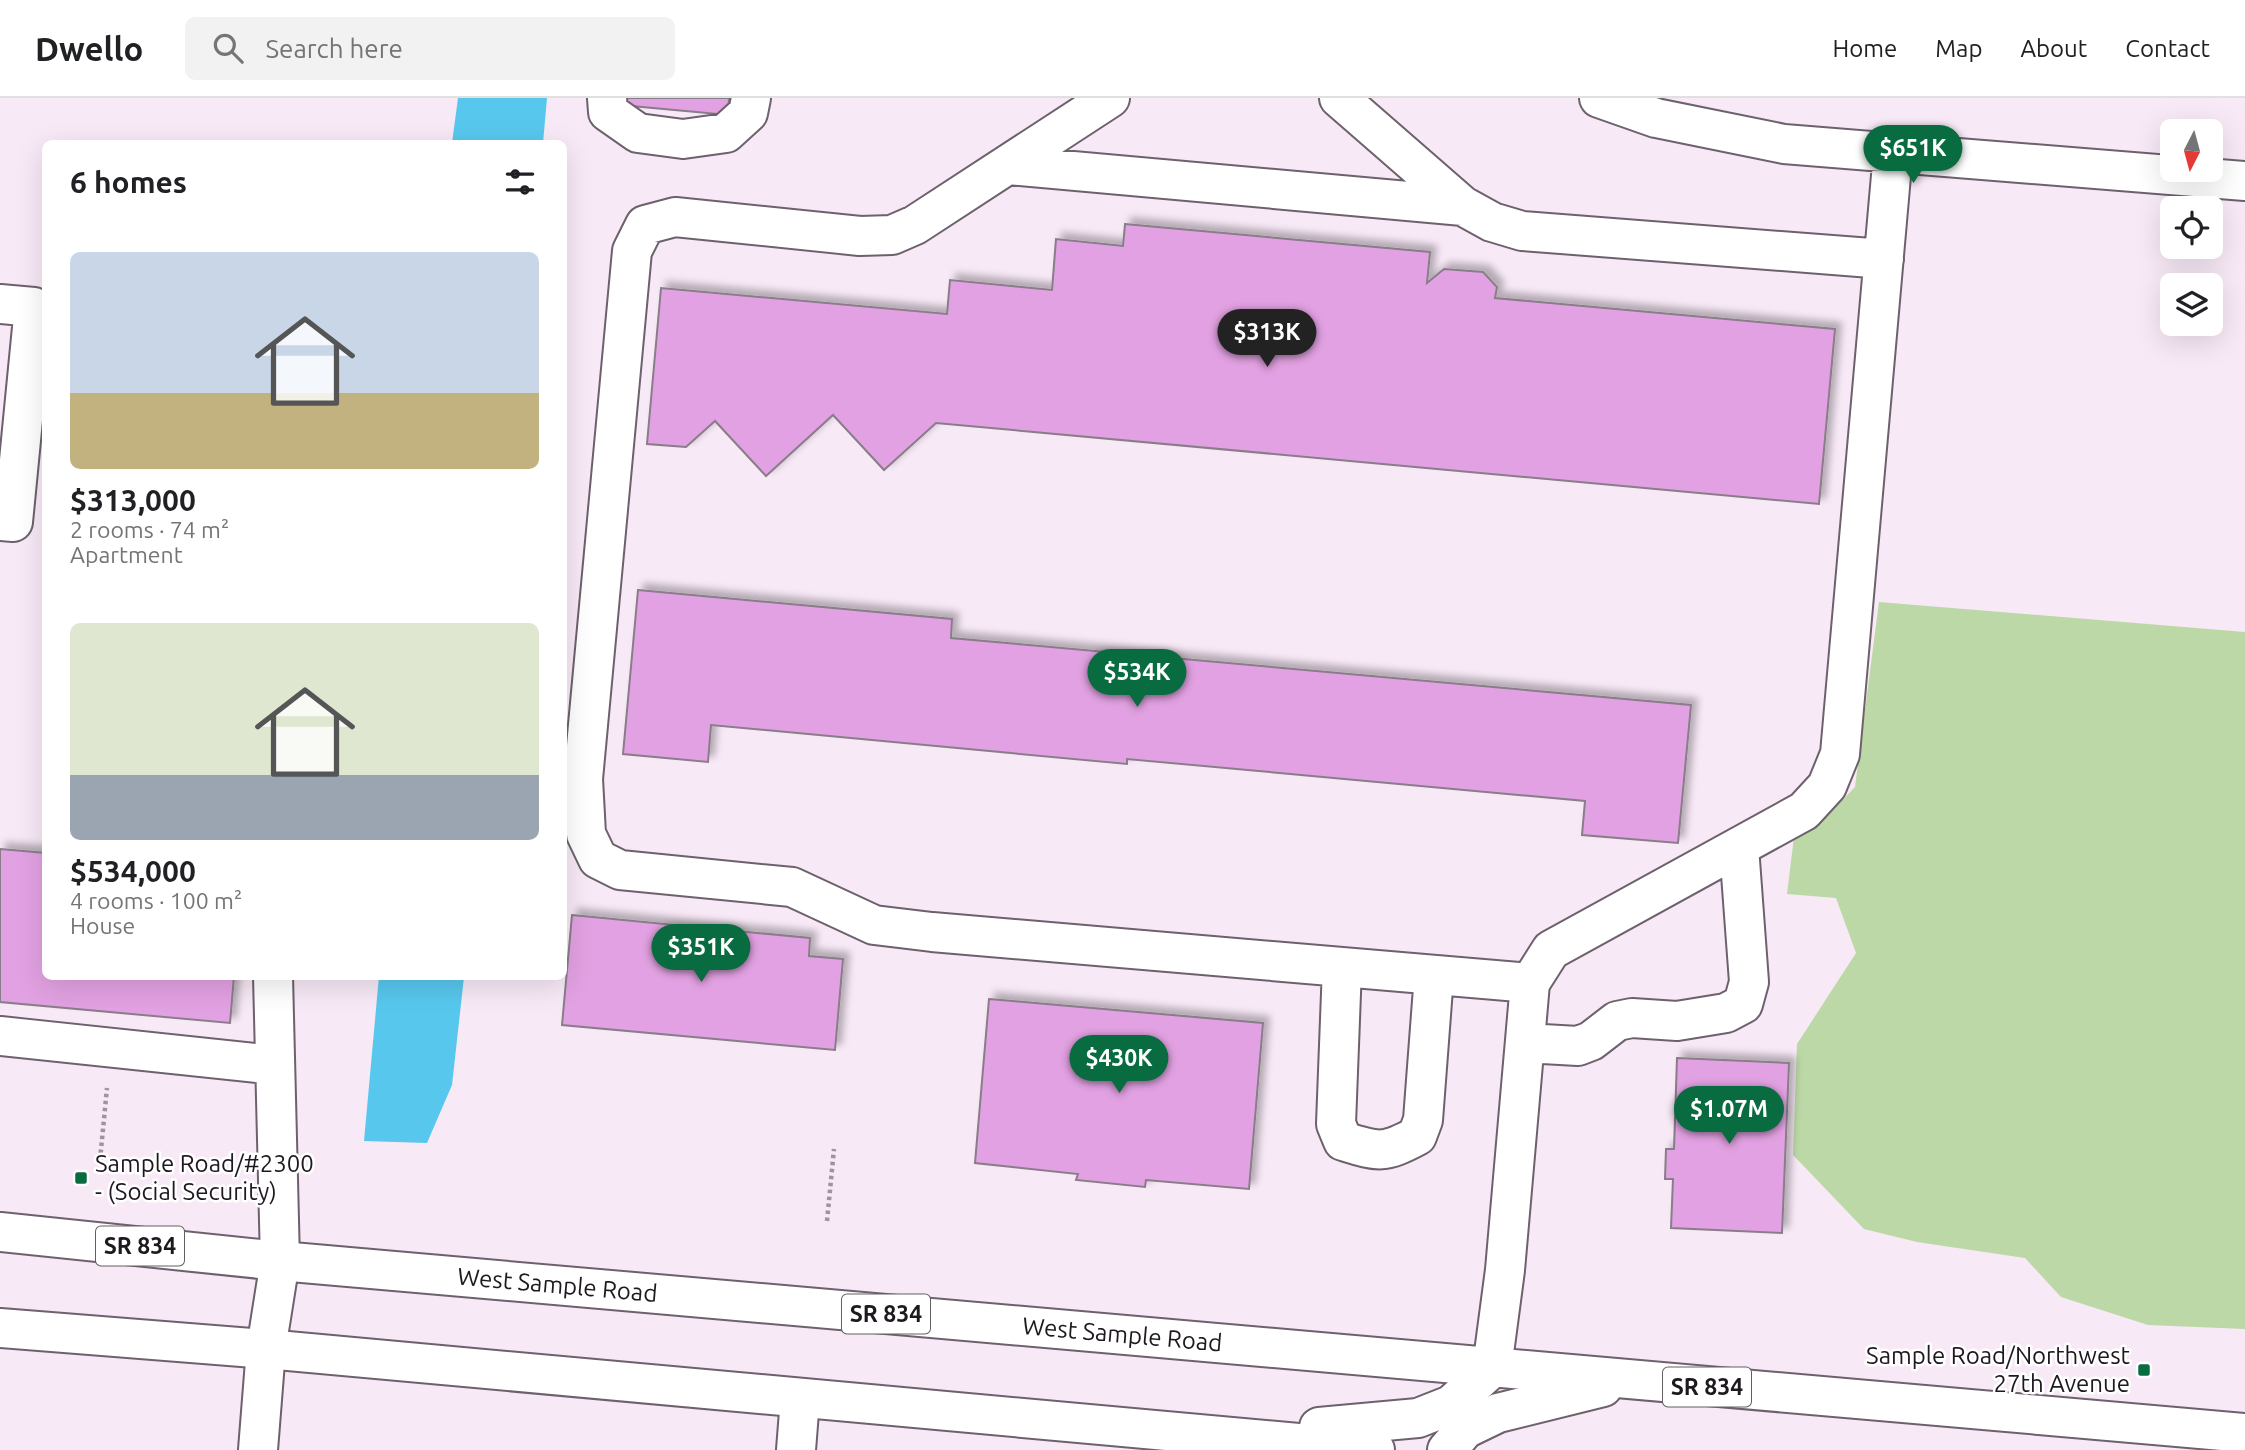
<!DOCTYPE html>
<meta charset="utf-8">
<style>
body{margin:0;font-family:Ubuntu,sans-serif;background:#f2f2f2;color:#202124;height:100vh;display:flex;flex-direction:column;font-size:26px;white-space:nowrap}
*{box-sizing:border-box;margin:0}
p{font-size:23px;color:#757577}
.icon{flex:none;width:38px;height:38px;fill:none;stroke:currentColor;stroke-width:2;stroke-linecap:round;stroke-linejoin:round}
.map{position:relative;flex:1;overflow:hidden}
.side{position:absolute;left:42px;top:42px;width:525px;height:840px;display:flex;flex-direction:column;background:#fff;border-radius:10px;box-shadow:0 7px 28px #0002}
.side>*{flex:none}
.needle{width:46px;rotate:186deg}
.buttons{position:absolute;left:2160px;top:21px;display:grid;gap:14px}
.buttons a{display:grid;place-items:center;width:63px;height:63px;border-radius:10px;background:#fff;box-shadow:0 7px 28px #0002;font-size:35px}
.price{position:absolute;translate:-50% -60px;padding:0 16px;border-radius:24px;background:#096b40;color:#fff;font-size:23px;line-height:46px;filter:drop-shadow(0 2px 4px #0008)}
.price::after{content:'';position:absolute;left:50%;top:42px;width:21px;height:16px;margin-left:-10px;background:inherit;clip-path:polygon(0 0,100% 0,50% 100%)}
.price.active{background:#222;color:#fff}
ul{padding:0;list-style:none}
li{display:grid;align-content:center;gap:14px;height:371px;padding:0 28px}
li span{display:grid;place-items:center;height:217px;border-radius:10px;color:#555}
li>.icon{margin-inline-start:auto}
span .icon{width:126px;height:126px;fill:#fffc;stroke-width:1}
li b{font-size:30px}
h2{display:flex;justify-content:space-between;align-items:center;height:84px;padding:0 28px;font-size:30px}
header{display:flex;align-items:center;gap:42px;box-sizing:border-box;height:98px;padding:0 35px;background:#fff;border-bottom:2px solid #e0e0e0}
header strong{font-size:33px}
nav{display:flex;gap:38px;margin-inline-start:auto;font-size:24px}
.search{width:490px;height:63px;background:#f2f2f2;display:flex;align-items:center;gap:18px;box-sizing:border-box;padding:0 24px;border-radius:10px;color:#757577;font-size:26px}
.map>svg:first-child{display:block}
.green{fill:#bcd8a7}
.water{fill:#58c7ee}
.building{fill:#e2a1e2;stroke:#897d89;stroke-width:2;filter:url(#shadow)}
.lines{fill:none;stroke-linecap:round;stroke-linejoin:round}
.minor-casing{stroke:#6c616c;stroke-width:42}
.major-casing{stroke:#6c616c;stroke-width:42}
.path{stroke:#9e949d;stroke-width:4.5;stroke-dasharray:3.5 3.5;stroke-linecap:butt}
.minor{stroke:#fff;stroke-width:38}
.major{stroke:#fff;stroke-width:38}
.poi-dot{fill:#096b40;stroke:#fff;stroke-width:2.5}
.labels{text-anchor:middle;stroke-width:5;stroke-linejoin:round;paint-order:stroke}
.shield{fill:#fff;stroke:#625e62;stroke-width:2}
.shield-label{font-size:23px;font-weight:bold;fill:#1e191e}
.poi-label{font-size:24px;fill:#1e191e;stroke:#fff;text-anchor:start}
.street-label{font-size:24px;fill:#1e191e;stroke:#fff}
</style>
<header>
<strong>Dwello</strong>
<div class="search"><svg class="icon" aria-label="search" viewBox="0 0 24 24"><circle cx="10" cy="10" r="6"/><path d="M15 15l6 6"/></svg>Search here</div>
<nav><a>Home</a><a>Map</a><a>About</a><a>Contact</a></nav>
</header>
<div class="map">
<svg width="2245" height="1352" viewBox="0 0 2245 1352">
<defs>
<filter id="shadow"><feDropShadow dx="6" dy="-6" stdDeviation="3.5" flood-color="#0004"/></filter>
</defs>
<rect width="100%" height="100%" fill="#f7e9f6"/>
<path class="green" d="M1879 504 2245 534V1231L2148 1227 2061 1199 2025 1160 1917 1144 1864 1131 1793 1057 1797 946 1856 855 1836 800 1787 796 1794 739 1830 715 1855 689Z"/>
<path class="water" d="M458 0H547L543 45H452Z
M379 878 464 879 452 987 427 1045 364 1043Z"/>
<path class="building" d="M622 0H729L728 17 621 7Z
M1125 126 1430 154 1427 185 1444 171 1483 174 1497 189 1495 200 1835 231 1819 406 936 325 884 372 833 317 766 378 715 323 686 349 647 346 661 190 947 216 950 182 1052 192 1056 141 1123 148Z
M638 492 952 521 951 540 1691 607 1678 745 1582 737 1585 703 1127 661V666L711 627 708 664 623 656Z
M0 751 46 755V878H234L230 925 0 904Z
M572 817 810 840 809 858 843 861 835 952 562 927Z
M989 901 1263 925 1249 1091 1146 1082 1145 1089 1076 1082 1078 1076 975 1065Z
M1677 960 1789 965 1782 1135 1671 1130 1673 1081H1665L1666 1051H1674Z"/>
<g class="lines">
<defs>
<path id="minor" d="M607 0 608 14 638 35 683 41 726 35 748 15 751 0
M1110 0 915 127 892 137 860 138 675 119 645 127 632 153 583 681 586 736 598 761 620 772 792 789 874 827 932 834 1530 885
M1339 0 1463 108 1492 124 1522 133 1884 161
M1599 0 1656 20 1784 46 2245 83
M1008 67 1463 108
M0 206 34 209 13 424 0 423
M1342 869 1336 1026 1343 1043C1379 1054 1383 1056 1417 1038L1423 1022 1434 877
M0 938 275 967
M1525 945 1578 948 1591 943 1617 923 1632 920 1677 923 1726 915 1743 906 1749 884 1739 749
M1492 1270 1505 1172 1530 885 1551 852 1804 713 1827 688 1840 656 1893 55
M258 1352 266 1251 280 1163 273 878
M796 1352 800 1301"/>
<g id="major">
<path id="s1" d="M0 1134 280 1163 2245 1335"/>
<path d="M0 1230 266 1251 1375 1352"/>
<path d="M1319 1329 1418 1320 1451 1307 1492 1270"/>
<path d="M1447 1352 1465 1331 1498 1315 1603 1289"/>
</g>
</defs>
<use href="#minor" class="minor-casing"/>
<use href="#major" class="major-casing"/>
<path class="path" d="M100 1062 107 990
M827 1123 834 1051"/>
<use href="#minor" class="minor"/>
<use href="#major" class="major"/>
</g>
<g class="poi-dot">
<rect x="74" y="1073" width="14" height="14" rx="3.5"/>
<rect x="2137" y="1265" width="14" height="14" rx="3.5"/>
</g>
<g class="labels">
<g class="shield">
<rect x="96" y="1128.5" width="88" height="39" rx="5"/>
<rect x="842" y="1196.5" width="88" height="39" rx="5"/>
<rect x="1663" y="1269.5" width="88" height="39" rx="5"/>
</g>
<g class="shield-label">
<text x="140" y="1156">SR 834</text>
<text x="886" y="1224">SR 834</text>
<text x="1707" y="1297">SR 834</text>
</g>
<g class="poi-label">
<text x="95" y="1074">Sample Road/#2300<tspan x="95" dy="28">- (Social Security)</tspan></text>
<text x="2130" y="1266" text-anchor="end">Sample Road/Northwest<tspan x="2130" dy="28">27th Avenue</tspan></text>
</g>
<g class="street-label">
<text dy="8" stroke="none"><textPath href="#s1" startOffset="560">West Sample Road</textPath></text>
<text dy="8" stroke="none"><textPath href="#s1" startOffset="1127">West Sample Road</textPath></text>
</g>
</g>
</svg>
<div class="buttons">
<a><svg class="needle" viewBox="-14 -14 28 28"><path d="M0-13l5 13h-10z" fill="#e53935"/><path d="M0 13l5-13h-10z" fill="#757577"/></svg></a>
<a><svg class="icon" aria-label="locate" viewBox="0 0 24 24"><circle cx="12" cy="12" r="6"/><path d="M12 2v4M12 18v4M2 12h4M18 12h4"/></svg></a>
<a><svg class="icon" aria-label="layers" viewBox="0 0 24 24"><path d="M12 4l9 5-9 5-9-5zM3 14l9 5 9-5"/></svg></a>
</div>
<b class="price" style="left:1913px;top:87px">$651K</b>
<b class="price active" style="left:1267px;top:271px">$313K</b>
<b class="price" style="left:1137px;top:611px">$534K</b>
<b class="price" style="left:701px;top:886px">$351K</b>
<b class="price" style="left:1119px;top:997px">$430K</b>
<b class="price" style="left:1729px;top:1048px">$1.07M</b>
<section class="side">
<h2>6 homes<svg class="icon" aria-label="filters" viewBox="0 0 24 24"><path d="M4 7h16M4 17h16"/><circle cx="9" cy="7" r="2"/><circle cx="15" cy="17" r="2"/></svg></h2>
<ul>
<li><span style="background:linear-gradient(#c9d6e8 65%,#c2b280 0)"><svg class="icon" aria-label="home" viewBox="0 0 24 24"><path d="M3 11l9-7 9 7M6 9v11h12V9"/></svg></span><div><b>$313,000</b><p>2 rooms · 74 m²</p><p>Apartment</p></div></li>
<li><span style="background:linear-gradient(#dfe7d0 70%,#9aa5b1 0)"><svg class="icon" aria-label="home" viewBox="0 0 24 24"><path d="M3 11l9-7 9 7M6 9v11h12V9"/></svg></span><div><b>$534,000</b><p>4 rooms · 100 m²</p><p>House</p></div></li>
</ul>
</section>
</div>
